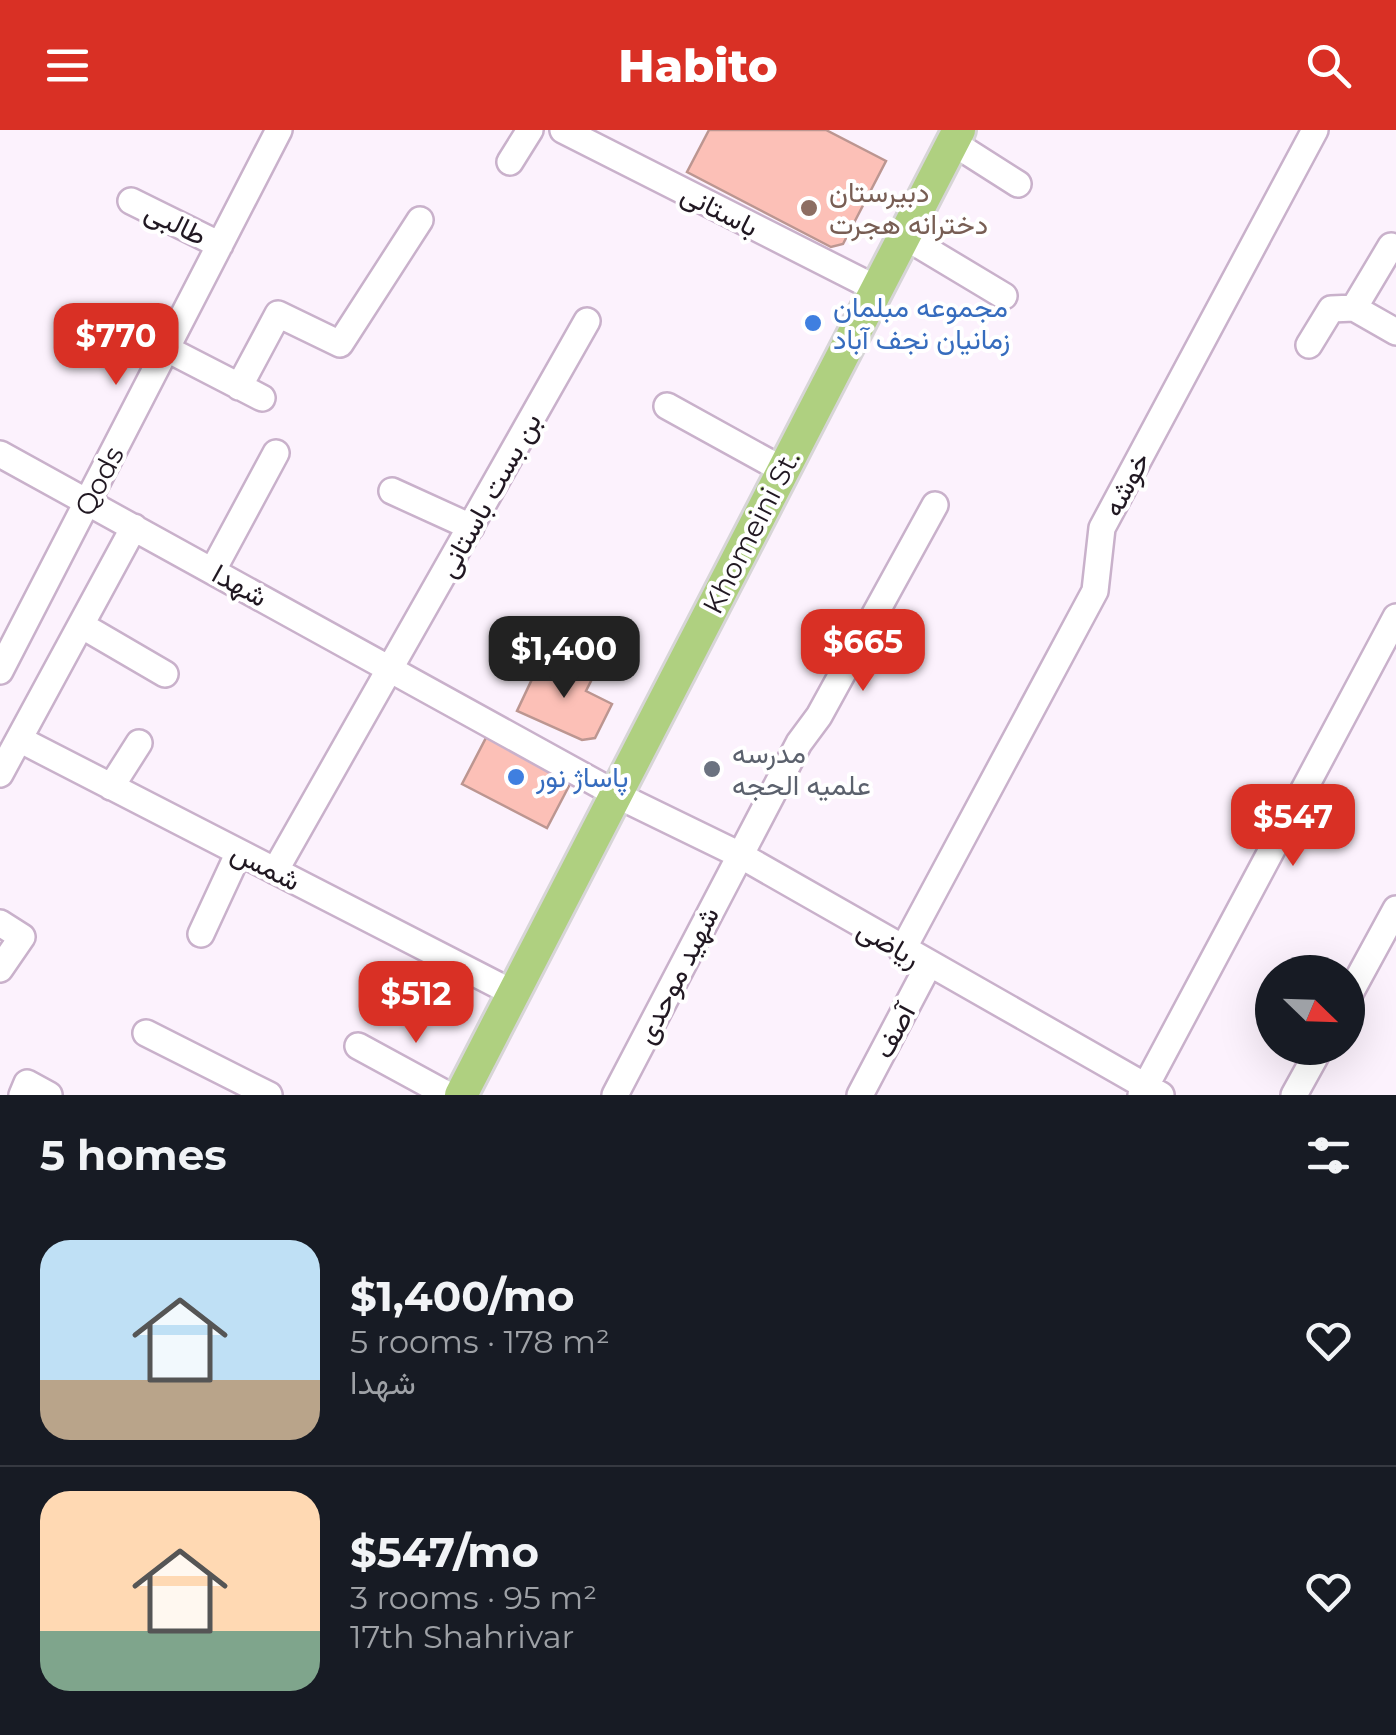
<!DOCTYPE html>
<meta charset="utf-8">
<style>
body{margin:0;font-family:Montserrat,Vazirmatn,sans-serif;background:#20242c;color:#f1f3f6;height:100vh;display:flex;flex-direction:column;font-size:38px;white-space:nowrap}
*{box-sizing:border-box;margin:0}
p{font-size:32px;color:#9ea1a6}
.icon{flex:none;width:55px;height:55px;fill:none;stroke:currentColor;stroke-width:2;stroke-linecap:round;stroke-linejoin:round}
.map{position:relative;height:965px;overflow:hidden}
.panel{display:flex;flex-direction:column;background:#171b24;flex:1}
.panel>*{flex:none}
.needle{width:65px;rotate:113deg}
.controls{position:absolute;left:1255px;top:825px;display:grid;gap:20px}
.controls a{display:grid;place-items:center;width:110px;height:110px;border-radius:50%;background:#171b24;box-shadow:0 10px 40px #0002;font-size:50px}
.price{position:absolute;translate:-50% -85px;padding:0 22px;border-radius:20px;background:#d93025;color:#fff;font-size:32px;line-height:65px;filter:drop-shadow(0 2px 5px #0008)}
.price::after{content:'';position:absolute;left:50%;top:60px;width:30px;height:22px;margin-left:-15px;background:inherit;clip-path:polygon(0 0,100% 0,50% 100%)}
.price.selected{background:#222;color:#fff}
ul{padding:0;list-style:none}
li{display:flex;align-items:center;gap:30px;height:250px;padding:0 40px}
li+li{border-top:2px solid #363941}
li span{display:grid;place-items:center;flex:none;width:280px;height:200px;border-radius:30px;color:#555}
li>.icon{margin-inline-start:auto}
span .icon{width:120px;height:120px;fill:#fffc;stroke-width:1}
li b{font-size:42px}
h2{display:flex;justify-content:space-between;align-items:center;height:120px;padding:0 40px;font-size:42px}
header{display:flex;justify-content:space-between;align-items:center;height:130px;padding:0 40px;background:#d93025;color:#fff;font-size:45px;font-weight:800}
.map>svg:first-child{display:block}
.building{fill:#fcc0b7;stroke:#bc9691;stroke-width:2.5}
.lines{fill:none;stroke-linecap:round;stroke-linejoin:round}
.minor-casing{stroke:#c9b1cb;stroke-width:30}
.major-casing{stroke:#d7d5d7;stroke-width:38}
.minor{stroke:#fff;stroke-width:25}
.major{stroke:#afd080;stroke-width:32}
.education-dot{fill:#8d6e63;stroke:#fff;stroke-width:4}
.shop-dot{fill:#3f7fe0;stroke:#fff;stroke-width:4}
.worship-dot{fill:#6b7280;stroke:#fff;stroke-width:4}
.labels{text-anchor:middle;stroke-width:8;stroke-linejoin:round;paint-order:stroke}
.education-label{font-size:28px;fill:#785e54;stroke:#fff;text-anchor:start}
.street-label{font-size:28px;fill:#211822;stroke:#fff}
.shop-label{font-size:28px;fill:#366cbe;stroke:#fff;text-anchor:start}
.worship-label{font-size:28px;fill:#5b616d;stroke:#fff;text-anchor:start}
</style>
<header><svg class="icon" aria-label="menu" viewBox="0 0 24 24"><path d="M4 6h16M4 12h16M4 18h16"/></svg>Habito<svg class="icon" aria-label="search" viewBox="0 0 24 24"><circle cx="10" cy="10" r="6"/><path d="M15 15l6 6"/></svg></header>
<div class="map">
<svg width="1396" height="965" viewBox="0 0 1396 965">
<rect width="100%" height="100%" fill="#fcf2fd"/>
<path class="building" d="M709 0H826L886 31 843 114 831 117 687 42Z
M543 526 592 549 586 561 612 574 595 608 582 610 517 581Z
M489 602 563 640 569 656 547 698 462 654Z"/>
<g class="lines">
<defs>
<path id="minor" d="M563 0 877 159
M952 12 1018 54
M510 32 530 0
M131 71 220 115
M904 106 1004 166
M1354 178 1396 202
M1309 215 1331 179 1354 178 1391 116
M167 219 262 268
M239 257 278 184 340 214 420 90
M667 276 783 340
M0 324 627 670 740 725 1161 965
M392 361 471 397
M213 440 276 323
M81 495 165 544
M0 541 279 0
M19 609 513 863
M0 644 134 397
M111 657 139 613
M275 741 587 191
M0 793 22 807 0 839
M201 804 239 722
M902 821 1095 461 1102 398 1315 0
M1348 867 1396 779
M146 903 269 965
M358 916 448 965
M22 965 27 953 49 965
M615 965 799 613 819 586 935 375
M860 965 928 836
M1141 965 1396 487
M1294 965 1320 918"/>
<path id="major" d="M461 965 959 0"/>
</defs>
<use href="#minor" class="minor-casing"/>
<use href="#major" class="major-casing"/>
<use href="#minor" class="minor"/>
<use href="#major" class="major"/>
</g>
<circle class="education-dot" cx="809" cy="78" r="10"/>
<g class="shop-dot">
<circle cx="813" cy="193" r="10"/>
<circle cx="516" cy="647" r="10"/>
</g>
<circle class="worship-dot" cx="712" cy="639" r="10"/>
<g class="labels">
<g class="education-label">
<text x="829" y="72">دبیرستان<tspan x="829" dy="32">دخترانه هجرت</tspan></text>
</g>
<g class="street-label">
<text transform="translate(720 80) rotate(27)" y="10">باستانی</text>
<text transform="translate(176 93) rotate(26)" y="10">طالبی</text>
<text transform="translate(99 351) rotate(-63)" y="10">Qods</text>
<text transform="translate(1126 354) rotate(-62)" y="10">خوشه</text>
<text transform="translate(489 365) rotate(-61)" y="10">بن بست باستانی</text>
<text transform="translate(751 402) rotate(-63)" y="10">Khomeini St.</text>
<text transform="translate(240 455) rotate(29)" y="10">شهدا</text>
<text transform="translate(266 736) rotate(27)" y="10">شمس</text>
<text transform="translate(889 813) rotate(30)" y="10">ریاضی</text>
<text transform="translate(677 845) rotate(-63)" y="10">شهید موحدی</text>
<text transform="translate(894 901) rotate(-62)" y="10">آصف</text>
</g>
<g class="shop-label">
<text x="833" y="187">مجموعه مبلمان<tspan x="833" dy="32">زمانیان نجف آباد</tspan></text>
<text x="536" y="657">پاساژ نور</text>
</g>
<g class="worship-label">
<text x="732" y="633">مدرسه<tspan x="732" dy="32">علمیه الحجه</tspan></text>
</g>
</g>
</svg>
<div class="controls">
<a><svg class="needle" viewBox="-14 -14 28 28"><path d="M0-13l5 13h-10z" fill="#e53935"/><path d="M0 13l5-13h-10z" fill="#9ea1a6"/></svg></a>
</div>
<b class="price" style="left:116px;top:258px">$770</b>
<b class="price" style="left:863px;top:564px">$665</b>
<b class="price selected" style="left:564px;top:571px">$1,400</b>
<b class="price" style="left:1293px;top:739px">$547</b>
<b class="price" style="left:416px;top:916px">$512</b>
</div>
<section class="panel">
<h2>5 homes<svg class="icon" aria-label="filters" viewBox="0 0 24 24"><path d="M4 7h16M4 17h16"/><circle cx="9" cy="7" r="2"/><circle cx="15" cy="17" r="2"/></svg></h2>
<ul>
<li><span style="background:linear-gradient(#bfe0f5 70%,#b9a48a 0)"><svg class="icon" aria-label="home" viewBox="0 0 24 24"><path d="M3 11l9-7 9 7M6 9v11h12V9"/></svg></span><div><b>$1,400/mo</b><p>5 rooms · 178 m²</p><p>شهدا</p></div><svg class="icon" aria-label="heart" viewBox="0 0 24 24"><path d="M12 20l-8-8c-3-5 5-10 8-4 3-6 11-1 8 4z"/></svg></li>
<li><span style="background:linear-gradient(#ffd9b3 70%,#7fa58c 0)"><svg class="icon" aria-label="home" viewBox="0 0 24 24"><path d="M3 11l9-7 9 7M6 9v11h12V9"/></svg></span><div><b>$547/mo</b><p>3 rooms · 95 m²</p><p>17th Shahrivar</p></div><svg class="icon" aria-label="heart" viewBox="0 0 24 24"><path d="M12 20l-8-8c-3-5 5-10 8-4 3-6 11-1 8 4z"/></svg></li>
</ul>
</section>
